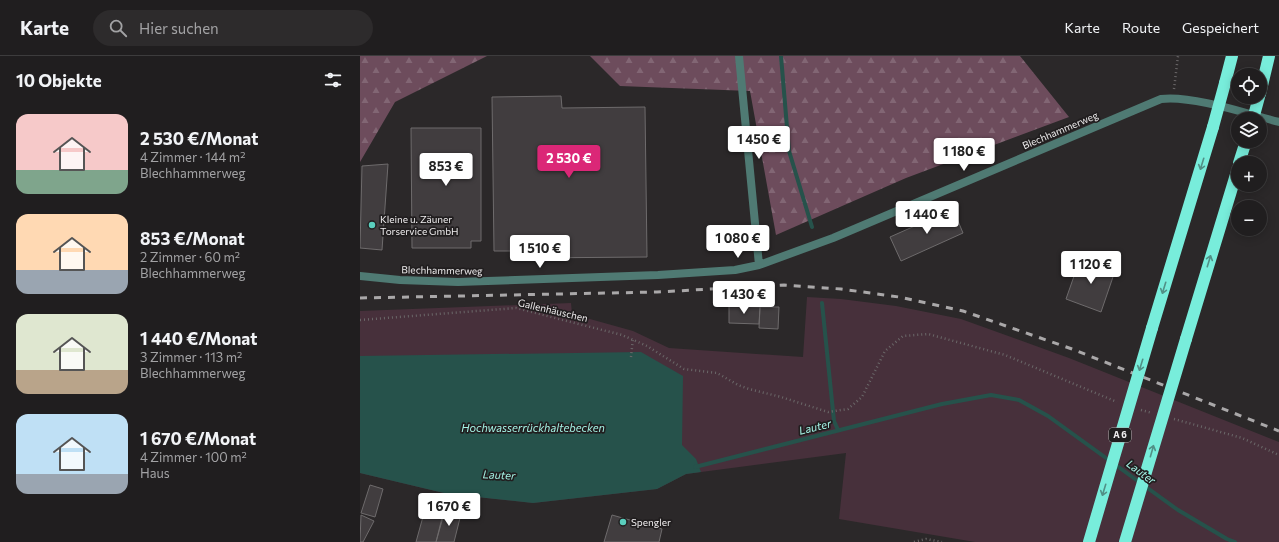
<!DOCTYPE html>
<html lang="de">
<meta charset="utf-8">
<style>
body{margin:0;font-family:Commissioner,sans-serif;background:#2d2b2c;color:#f1f3f6;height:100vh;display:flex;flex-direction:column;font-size:15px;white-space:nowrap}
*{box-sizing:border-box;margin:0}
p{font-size:13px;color:#a2a2a4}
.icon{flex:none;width:22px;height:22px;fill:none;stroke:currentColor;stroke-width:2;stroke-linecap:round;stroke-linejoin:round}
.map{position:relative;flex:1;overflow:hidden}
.details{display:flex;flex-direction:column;background:#201e1f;width:360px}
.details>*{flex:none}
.tools{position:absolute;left:871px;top:12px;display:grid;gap:8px}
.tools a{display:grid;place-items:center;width:36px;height:36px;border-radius:50%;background:#201e1f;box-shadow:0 2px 10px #0003,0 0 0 1px #3d3c3d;font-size:20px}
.price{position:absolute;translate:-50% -34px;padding:0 9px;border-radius:4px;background:#fff;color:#222;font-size:13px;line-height:26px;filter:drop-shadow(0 1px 2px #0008)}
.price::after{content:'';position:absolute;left:50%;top:24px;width:12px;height:9px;margin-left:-6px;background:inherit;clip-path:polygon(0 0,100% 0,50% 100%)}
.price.current{background:#db2777;color:#fff}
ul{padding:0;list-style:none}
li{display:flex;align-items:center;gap:12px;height:100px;padding:0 16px}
li span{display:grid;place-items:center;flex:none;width:112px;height:80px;border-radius:12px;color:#555}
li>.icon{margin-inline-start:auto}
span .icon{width:48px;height:48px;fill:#fffc;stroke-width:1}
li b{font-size:17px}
h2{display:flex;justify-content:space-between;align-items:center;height:48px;padding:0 16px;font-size:17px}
header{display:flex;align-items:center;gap:24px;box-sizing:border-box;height:56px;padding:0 20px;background:#201e1f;border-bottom:1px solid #3d3c3d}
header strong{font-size:19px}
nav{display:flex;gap:22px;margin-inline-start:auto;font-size:14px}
.search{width:280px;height:36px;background:#2d2b2c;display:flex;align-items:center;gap:10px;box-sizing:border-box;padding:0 14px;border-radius:22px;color:#a2a2a4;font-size:15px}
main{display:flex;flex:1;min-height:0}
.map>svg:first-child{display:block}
.green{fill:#47303b}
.forest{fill:url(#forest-firs)}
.water{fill:#26524b}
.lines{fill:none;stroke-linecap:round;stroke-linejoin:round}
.stream{stroke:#26524b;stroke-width:4}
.building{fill:#413d3f;stroke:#6e6b6c}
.path{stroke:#6b6869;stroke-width:2.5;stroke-dasharray:1 3;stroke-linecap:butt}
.minor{stroke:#4f7a73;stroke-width:8}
.motorway{stroke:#78eddb;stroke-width:12}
.rail{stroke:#aaa8a9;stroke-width:3;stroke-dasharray:7 7;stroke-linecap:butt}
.motorway-bridge{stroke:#78eddb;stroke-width:12}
.oneway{stroke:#519086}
.poi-dot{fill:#5acebd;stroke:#211e1f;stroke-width:1.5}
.labels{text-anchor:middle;stroke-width:3.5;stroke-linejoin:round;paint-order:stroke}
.shield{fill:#211e1f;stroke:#b0aeaf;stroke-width:1}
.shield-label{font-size:9px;font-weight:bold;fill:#eeeced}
.street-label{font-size:10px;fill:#eeeced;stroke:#211e1f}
.poi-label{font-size:10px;fill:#eeeced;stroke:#211e1f;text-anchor:start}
.water-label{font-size:11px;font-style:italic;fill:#a5f4e6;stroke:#211e1f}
</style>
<header>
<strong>Karte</strong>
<div class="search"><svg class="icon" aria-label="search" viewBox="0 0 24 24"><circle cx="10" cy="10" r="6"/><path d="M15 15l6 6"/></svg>Hier suchen</div>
<nav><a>Karte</a><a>Route</a><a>Gespeichert</a></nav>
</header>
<main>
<section class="details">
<h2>10 Objekte<svg class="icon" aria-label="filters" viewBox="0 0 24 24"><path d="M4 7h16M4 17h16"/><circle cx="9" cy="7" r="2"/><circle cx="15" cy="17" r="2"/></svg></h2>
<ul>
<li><span style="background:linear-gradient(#f6c9c9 70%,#7fa58c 0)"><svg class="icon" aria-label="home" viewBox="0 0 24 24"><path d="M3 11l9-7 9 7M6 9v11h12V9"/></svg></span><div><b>2 530 €/Monat</b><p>4 Zimmer · 144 m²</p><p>Blechhammerweg</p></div></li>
<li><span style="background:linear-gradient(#ffd9b3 70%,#9aa5b1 0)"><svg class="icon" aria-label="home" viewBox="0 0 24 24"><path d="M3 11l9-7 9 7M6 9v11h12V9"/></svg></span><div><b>853 €/Monat</b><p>2 Zimmer · 60 m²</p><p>Blechhammerweg</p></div></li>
<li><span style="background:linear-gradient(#dfe7d0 70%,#b9a48a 0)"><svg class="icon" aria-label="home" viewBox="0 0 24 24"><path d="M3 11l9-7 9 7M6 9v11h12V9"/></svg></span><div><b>1 440 €/Monat</b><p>3 Zimmer · 113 m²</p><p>Blechhammerweg</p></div></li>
<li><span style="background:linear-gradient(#bfe0f5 75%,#9aa5b1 0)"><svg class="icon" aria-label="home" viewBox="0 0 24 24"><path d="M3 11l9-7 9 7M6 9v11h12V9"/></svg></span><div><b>1 670 €/Monat</b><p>4 Zimmer · 100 m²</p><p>Haus</p></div></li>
</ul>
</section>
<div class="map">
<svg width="919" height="486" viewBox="0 0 919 486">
<defs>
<pattern id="forest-firs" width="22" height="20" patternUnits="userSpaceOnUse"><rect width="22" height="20" fill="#6d4c5c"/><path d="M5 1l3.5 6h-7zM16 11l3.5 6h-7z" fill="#826674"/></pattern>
</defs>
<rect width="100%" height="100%" fill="#2b2829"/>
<path class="green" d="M447 241 481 243 536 250 601 263 709 302 919 386V486H615L479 463 486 397 326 418 297 433 173 447 88 438 0 417V255L211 247 212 258 273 275 309 292 443 301Z"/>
<path class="forest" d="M0 0H127L35 46 0 106Z
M230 0H660L709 61 546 122 416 179 390 35 260 30Z"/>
<path class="water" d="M281 296 323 320 322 389 336 403 341 416 326 418 297 433 173 447 88 438 0 417V300Z"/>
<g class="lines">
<path class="stream" d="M421 0 429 95 452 171
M462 247 474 365 478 374
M335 411 582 348 631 339 659 344 688 360 818 454 867 483 875 486"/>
</g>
<path class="building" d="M201 40 202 52 285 51 287 201 167 202V195H134L132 41Z
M51 72H121V185H111V192H52Z
M28 108 22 194 0 192 2 110Z
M593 153 603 177 541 205 530 181Z
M720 203 755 215 741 256 706 243Z
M369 250 400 251 399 268 369 267Z
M400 251H419L418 273 399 272Z
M10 429 23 433 15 461 1 457Z
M85 454 101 458 94 486H76Z
M64 457 82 462 76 486H56Z
M1 459 14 465 3 486H0Z
M252 459 302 473 299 486H244Z"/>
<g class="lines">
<path class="path" d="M814 33 818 0
M0 264 156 252 262 279 287 290 324 313 357 317 378 329 389 333 421 341 468 356 488 353 502 341 525 295 543 280 568 278 645 299 757 346
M271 301 273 282
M781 354 792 357
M814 363 882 382 919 399
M554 486 566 483 582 486"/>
<path class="minor" d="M379 0 399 209
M0 220 40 224 98 226 298 219 375 214 399 209 473 182 801 43C832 39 888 58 919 66"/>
<path class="motorway" d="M865 27 872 0
M900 38 909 0
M879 107 886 85
M792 272 853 71
M826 283 878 112"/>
<path class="rail" d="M0 242 297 236 424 229 481 233 539 241 603 255 712 293 919 375"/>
<path class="motorway-bridge" d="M893 63 899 41
M853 71 865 27
M729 486 792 272
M765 486 826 283"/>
</g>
<defs><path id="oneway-shaft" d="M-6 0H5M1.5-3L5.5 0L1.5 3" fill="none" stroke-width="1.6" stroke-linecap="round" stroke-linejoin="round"/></defs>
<g class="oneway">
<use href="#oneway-shaft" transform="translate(842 108) rotate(107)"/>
<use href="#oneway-shaft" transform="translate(849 205) rotate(-73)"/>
<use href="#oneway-shaft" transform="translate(804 232) rotate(107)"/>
<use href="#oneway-shaft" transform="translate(781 309) rotate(107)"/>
<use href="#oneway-shaft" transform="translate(792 395) rotate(-74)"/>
<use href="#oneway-shaft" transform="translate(744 434) rotate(107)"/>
</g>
<g class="poi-dot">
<circle cx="12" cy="169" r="4"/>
<circle cx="263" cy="466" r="4"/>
</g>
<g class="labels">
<rect class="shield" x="749" y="372" width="22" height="14" rx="3"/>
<g class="shield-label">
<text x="760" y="382">A 6</text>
</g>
<g class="street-label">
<text transform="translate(700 74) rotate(-23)" y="4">Blechhammerweg</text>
<text transform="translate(82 214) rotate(1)" y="4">Blechhammerweg</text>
<text transform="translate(193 254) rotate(13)" y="4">Gallenhäuschen</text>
</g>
<g class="poi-label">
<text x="20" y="167">Kleine u. Zäuner<tspan x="20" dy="12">Torservice GmbH</tspan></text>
<text x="271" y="470">Spengler</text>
</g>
<g class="water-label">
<text transform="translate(455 371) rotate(-14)" y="4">Lauter</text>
<text x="173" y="376">Hochwasserrückhaltebecken</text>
<text transform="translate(781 416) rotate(36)" y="4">Lauter</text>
<text transform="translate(139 419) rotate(3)" y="4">Lauter</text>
</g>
</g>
</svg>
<div class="tools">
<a><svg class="icon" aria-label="locate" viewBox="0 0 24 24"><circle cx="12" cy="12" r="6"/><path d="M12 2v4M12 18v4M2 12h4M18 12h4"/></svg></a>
<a><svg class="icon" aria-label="layers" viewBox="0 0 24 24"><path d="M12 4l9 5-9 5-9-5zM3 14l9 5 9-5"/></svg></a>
<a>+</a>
<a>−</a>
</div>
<b class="price" style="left:399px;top:104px">1 450 €</b>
<b class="price" style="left:604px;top:116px">1 180 €</b>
<b class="price current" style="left:209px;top:123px">2 530 €</b>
<b class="price" style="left:86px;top:131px">853 €</b>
<b class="price" style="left:567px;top:179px">1 440 €</b>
<b class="price" style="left:378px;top:203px">1 080 €</b>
<b class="price" style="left:180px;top:213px">1 510 €</b>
<b class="price" style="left:731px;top:229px">1 120 €</b>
<b class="price" style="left:384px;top:259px">1 430 €</b>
<b class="price" style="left:89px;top:471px">1 670 €</b>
</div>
</main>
